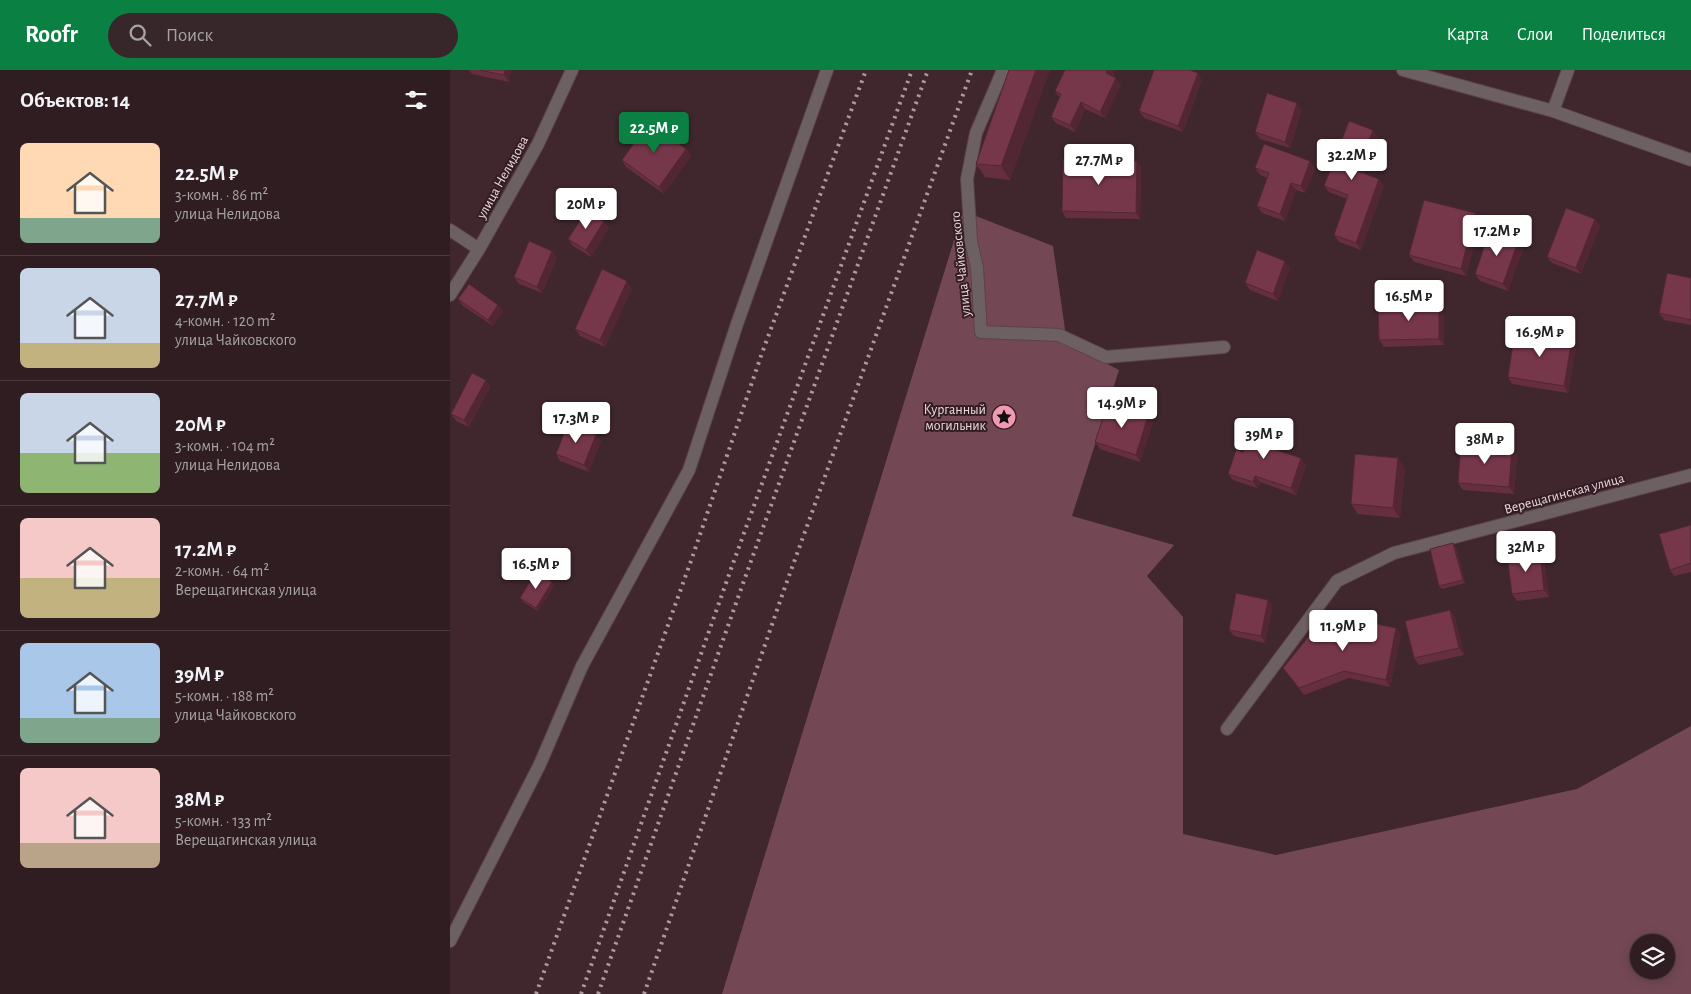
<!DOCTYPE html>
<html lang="ru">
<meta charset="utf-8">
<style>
body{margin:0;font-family:"Alegreya Sans",sans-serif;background:#37262a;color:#f1f3f6;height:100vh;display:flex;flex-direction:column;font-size:19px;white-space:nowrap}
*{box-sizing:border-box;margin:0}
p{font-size:16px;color:#a7a2a5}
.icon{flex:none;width:28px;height:28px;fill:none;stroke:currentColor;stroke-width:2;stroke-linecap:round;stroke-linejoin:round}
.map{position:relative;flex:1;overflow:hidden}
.sheet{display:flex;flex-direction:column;background:#2f1d22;width:450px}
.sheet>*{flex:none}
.fabs{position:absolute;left:1180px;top:864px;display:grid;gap:10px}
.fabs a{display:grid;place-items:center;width:45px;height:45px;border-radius:50%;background:#2f1d22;box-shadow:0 2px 12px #0003,0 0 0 1px #4a3b40;font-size:25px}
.price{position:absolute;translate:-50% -42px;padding:0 11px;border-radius:5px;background:#fff;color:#222;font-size:16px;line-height:32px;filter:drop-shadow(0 1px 2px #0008)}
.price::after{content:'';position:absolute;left:50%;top:30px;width:15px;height:11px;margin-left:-8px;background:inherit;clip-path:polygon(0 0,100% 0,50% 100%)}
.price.current{background:#0b8043;color:#fff}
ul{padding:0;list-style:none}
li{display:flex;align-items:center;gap:15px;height:125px;padding:0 20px}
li+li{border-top:1px solid #4a3b40}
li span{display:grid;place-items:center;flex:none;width:140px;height:100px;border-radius:8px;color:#555}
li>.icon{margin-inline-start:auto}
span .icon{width:60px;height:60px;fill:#fffc;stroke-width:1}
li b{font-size:21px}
h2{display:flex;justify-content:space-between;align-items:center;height:60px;padding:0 20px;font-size:21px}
header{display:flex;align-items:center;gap:30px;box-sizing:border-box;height:70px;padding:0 25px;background:#0b8043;color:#fff}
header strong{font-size:24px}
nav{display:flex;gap:28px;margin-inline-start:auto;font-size:18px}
.search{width:350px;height:45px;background:#37262a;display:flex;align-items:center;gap:12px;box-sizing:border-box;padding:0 18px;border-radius:28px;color:#a7a2a5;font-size:19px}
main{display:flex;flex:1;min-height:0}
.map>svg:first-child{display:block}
.green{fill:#734854;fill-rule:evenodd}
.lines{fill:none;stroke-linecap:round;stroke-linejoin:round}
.lane-casing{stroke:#5a4349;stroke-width:14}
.street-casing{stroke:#5a4349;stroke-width:14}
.lane{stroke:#6d6063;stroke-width:12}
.street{stroke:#6d6063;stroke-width:12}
.rail{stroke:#ab999d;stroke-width:4;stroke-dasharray:2.5 5;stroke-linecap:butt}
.wall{fill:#662f40}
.shaded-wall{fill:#532634}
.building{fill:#77374b;stroke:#532634}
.labels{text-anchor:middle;stroke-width:4;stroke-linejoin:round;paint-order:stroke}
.street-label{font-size:14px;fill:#e9d9dd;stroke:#341d24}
.poi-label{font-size:14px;fill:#e9d9dd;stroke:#341d24;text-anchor:end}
</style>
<header>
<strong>Roofr</strong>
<div class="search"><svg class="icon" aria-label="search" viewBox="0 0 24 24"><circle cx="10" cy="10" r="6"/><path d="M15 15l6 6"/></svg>Поиск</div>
<nav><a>Карта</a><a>Слои</a><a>Поделиться</a></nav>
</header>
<main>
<section class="sheet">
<h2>Объектов: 14<svg class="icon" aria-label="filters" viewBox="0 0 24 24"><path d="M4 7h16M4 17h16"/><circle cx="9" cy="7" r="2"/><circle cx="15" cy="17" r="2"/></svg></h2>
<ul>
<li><span style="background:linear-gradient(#ffd9b3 75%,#7fa58c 0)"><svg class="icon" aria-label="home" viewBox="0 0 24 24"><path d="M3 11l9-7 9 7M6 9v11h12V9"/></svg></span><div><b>22.5M ₽</b><p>3-комн. · 86 m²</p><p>улица Нелидова</p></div></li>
<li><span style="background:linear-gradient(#c9d6e8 75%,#c2b280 0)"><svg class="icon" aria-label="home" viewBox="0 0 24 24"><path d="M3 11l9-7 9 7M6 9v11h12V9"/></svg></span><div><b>27.7M ₽</b><p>4-комн. · 120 m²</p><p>улица Чайковского</p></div></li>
<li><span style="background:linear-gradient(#c9d6e8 60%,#8fb573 0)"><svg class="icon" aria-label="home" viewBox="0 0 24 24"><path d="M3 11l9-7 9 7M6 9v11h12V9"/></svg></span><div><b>20M ₽</b><p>3-комн. · 104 m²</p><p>улица Нелидова</p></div></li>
<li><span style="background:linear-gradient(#f6c9c9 60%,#c2b280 0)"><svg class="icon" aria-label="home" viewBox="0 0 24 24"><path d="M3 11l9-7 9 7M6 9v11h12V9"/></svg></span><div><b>17.2M ₽</b><p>2-комн. · 64 m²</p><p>Верещагинская улица</p></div></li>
<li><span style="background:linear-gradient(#a9c7e8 75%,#7fa58c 0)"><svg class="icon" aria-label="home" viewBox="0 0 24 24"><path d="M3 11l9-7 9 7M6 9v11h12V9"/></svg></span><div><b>39M ₽</b><p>5-комн. · 188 m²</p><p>улица Чайковского</p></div></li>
<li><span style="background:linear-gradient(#f6c9c9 75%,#b9a48a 0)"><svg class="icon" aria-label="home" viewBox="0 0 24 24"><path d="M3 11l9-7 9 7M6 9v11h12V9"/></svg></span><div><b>38M ₽</b><p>5-комн. · 133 m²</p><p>Верещагинская улица</p></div></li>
</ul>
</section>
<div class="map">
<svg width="1241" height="924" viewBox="0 0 1241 924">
<rect width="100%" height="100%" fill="#3f272d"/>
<path class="green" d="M513 141 603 176 617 273 669 300 622 446 724 475 697 506 733 547V764L826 785 1127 719 1241 656V924H272ZM1189 872H1216V900H1189Z"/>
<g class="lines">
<defs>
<path id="lane" d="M0 871 90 694 132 596 239 400 287 254 377 0"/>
<path id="street" d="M553 0 526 63 517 109 521 171 527 198 531 262 609 265 656 287 774 277
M953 0 1103 41 1241 90
M1103 41 1118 0
M0 160 29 179
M0 225 29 179 88 74 122 0
M777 659 887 511 944 483 1241 405"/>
</defs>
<use href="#lane" class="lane-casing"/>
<use href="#street" class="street-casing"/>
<use href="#lane" class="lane"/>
<use href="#street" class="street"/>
<path class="rail" d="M86 924 242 488 311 286 416 0
M131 924 281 499 462 0
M148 924 296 505 478 0
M194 924 335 517 522 0"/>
</g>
<path class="wall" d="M19 0H61L59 12 22 4Z
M559 0H600L560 110 535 107 526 94Z
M615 0H665L663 6 671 15 655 48 635 39 625 62 606 53 601 47 610 28 605 21Z
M752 10 733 62 694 48 689 41Z
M852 40 840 78 810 69 805 62Z
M928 67 914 103 929 109 934 116 911 180 889 172 884 165 897 129 879 122 874 116Z
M236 79 241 86 214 124 176 97 172 90Z
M687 91 691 97 690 149 616 148 612 141Z
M805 98H865L855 123 846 120 835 151 812 143 807 136 817 108 810 105Z
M1025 143 1030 150 1016 206 964 192 959 185Z
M1145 149 1150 156 1131 204 1102 193 1097 187Z
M159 158 141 187 123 176 118 169Z
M1069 169 1074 176 1058 221 1030 211 1025 204Z
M107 188 92 223 69 214 64 207Z
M840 198 828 231 800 220 795 213Z
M1241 208V255L1214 250 1209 243Z
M182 218 155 277 130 266 125 259Z
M8 229 48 235 53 242 43 256 13 236Z
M994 241V275L934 277 929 270Z
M1122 269 1126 276 1118 323 1062 314 1058 307Z
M36 310 40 317 19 357 6 351 1 344Z
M698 346 703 352 690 392 650 379 645 372Z
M146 365 151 371 139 402 110 391 106 384Z
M828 365 823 379 856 395 846 425 810 412 807 418 783 410 778 404 793 382Z
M1067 384 1064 424 1013 420 1008 413Z
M955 398 950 448 908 444 901 434Z
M1241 455V502L1224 506 1220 500Z
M1006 477 1015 513 992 519 989 516Z
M1094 489 1099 527 1067 531 1062 524Z
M102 512 104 516 88 541 73 532 70 528Z
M823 536 815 573 784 566 779 560Z
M1000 540 1005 547 1014 585 969 595 964 588Z
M951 565 940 617 899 608 854 625 838 604Z"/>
<path class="shaded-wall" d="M55 0H61L59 12 54 5Z
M586 0H600L560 110 551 96Z
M657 0H665L661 10 656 3Z
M748 3 752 10 733 62 728 56Z
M666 8 671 15 655 48 650 42Z
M631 32 635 39 625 62 620 55Z
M847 33 852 40 840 78 835 72Z
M923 60 928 67 912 108 907 101Z
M236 79 241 86 214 124 209 117Z
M687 91 691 97 690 149 686 143Z
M860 91 865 98 855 123 851 116Z
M929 109 934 116 911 180 906 173Z
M841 113 846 120 835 151 830 144Z
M1025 143 1030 150 1016 206 1011 199Z
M1145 149 1150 156 1131 204 1126 198Z
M154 151 159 158 141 187 136 180Z
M1069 169 1074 176 1058 221 1053 214Z
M102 181 107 188 92 223 87 217Z
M835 191 840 198 828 231 823 224Z
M177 211 182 218 155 277 150 270Z
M989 234 994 241V275L989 269Z
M48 235 53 242 43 256 38 250Z
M1122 269 1126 276 1118 323 1114 316Z
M36 310 40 317 19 357 14 350Z
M698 346 703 352 690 392 686 385Z
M823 358 828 365 822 384 817 377Z
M146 365 151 371 139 402 134 395Z
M1062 377 1067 384 1064 424 1059 417Z
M851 388 856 395 846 425 841 418Z
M948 388 955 398 950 448 943 438Z
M805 406 810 412 807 418 803 412Z
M1003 473 1006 477 1015 513 1013 510Z
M1090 482 1094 489 1099 527 1094 520Z
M102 512 104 516 88 541 86 538Z
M818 530 823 536 815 573 811 566Z
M1000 540 1005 547 1014 585 1009 578Z
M946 558 951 565 940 617 936 610Z"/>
<path class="building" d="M29 0H55L54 5Z
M559 0H586L551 96 526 94Z
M615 0H657L656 3 666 8 650 42 631 32 620 55 601 47 611 24 605 21Z
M704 0H740L748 3 728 56 689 41Z
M817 23 847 33 835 72 805 62Z
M899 51 923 60 907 101 929 109 906 173 884 165 898 125 874 116Z
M199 52 236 79 209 117 172 90Z
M814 74 860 91 851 116 841 113 830 144 807 136 819 103 805 98Z
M613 89 687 91 686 143 612 141Z
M974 130 1025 143 1011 199 959 185Z
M1116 138 1145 149 1126 198 1097 187Z
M137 140 154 151 136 180 118 169Z
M1040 160 1069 169 1053 214 1025 204Z
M79 171 102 181 87 217 64 207Z
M807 180 835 191 823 224 795 213Z
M152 199 177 211 150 270 125 259Z
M1217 203 1241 208V250L1209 243Z
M19 214 48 235 38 250 8 229Z
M989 234V269L929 270 928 235Z
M1065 260 1122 269 1114 316 1058 307Z
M22 303 36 310 14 350 1 344Z
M658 333 698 346 686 385 645 372Z
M803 351 823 358 817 377 851 388 841 418 805 406 803 412 778 404 786 380 793 382Z
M118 353 146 365 134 395 106 384Z
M1011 373 1062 377 1059 417 1008 413Z
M905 384 948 388 943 438 901 434Z
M1241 455V493L1220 500 1209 464Z
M1003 473 1013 510 989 516 980 479Z
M1090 482 1094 520 1062 524 1057 486Z
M86 502 102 512 86 538 70 528Z
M786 523 818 530 811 566 779 560Z
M1000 540 1009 578 964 588 955 551Z
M897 548 946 558 936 610 894 601 849 618 833 598 859 566Z"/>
<defs>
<symbol id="sight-disc" viewBox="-11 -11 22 22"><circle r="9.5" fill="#f19ab2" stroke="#341d24"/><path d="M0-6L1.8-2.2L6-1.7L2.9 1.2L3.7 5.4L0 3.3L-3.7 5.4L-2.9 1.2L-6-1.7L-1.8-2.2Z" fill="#111"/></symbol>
</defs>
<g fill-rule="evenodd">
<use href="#sight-disc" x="540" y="333" width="28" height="28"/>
</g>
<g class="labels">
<g class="street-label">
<text transform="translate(52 107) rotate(-61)" y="5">улица Нелидова</text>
<text transform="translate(510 194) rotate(-96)" y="5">улица Чайковского</text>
<text transform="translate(1114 423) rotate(-15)" y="5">Верещагинская улица</text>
</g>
<g class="poi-label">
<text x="536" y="344">Курганный<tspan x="536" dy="16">могильник</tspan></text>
</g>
</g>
</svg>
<div class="fabs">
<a><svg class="icon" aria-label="layers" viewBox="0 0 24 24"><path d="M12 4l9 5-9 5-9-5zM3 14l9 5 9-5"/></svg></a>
</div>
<b class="price current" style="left:204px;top:84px">22.5M ₽</b>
<b class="price" style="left:902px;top:111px">32.2M ₽</b>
<b class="price" style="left:649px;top:116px">27.7M ₽</b>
<b class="price" style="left:136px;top:160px">20M ₽</b>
<b class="price" style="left:1047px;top:187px">17.2M ₽</b>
<b class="price" style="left:959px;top:252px">16.5M ₽</b>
<b class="price" style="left:1090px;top:288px">16.9M ₽</b>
<b class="price" style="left:672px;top:359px">14.9M ₽</b>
<b class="price" style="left:126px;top:374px">17.3M ₽</b>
<b class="price" style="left:814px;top:390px">39M ₽</b>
<b class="price" style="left:1035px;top:395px">38M ₽</b>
<b class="price" style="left:1076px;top:503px">32M ₽</b>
<b class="price" style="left:86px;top:520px">16.5M ₽</b>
<b class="price" style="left:893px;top:582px">11.9M ₽</b>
</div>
</main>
